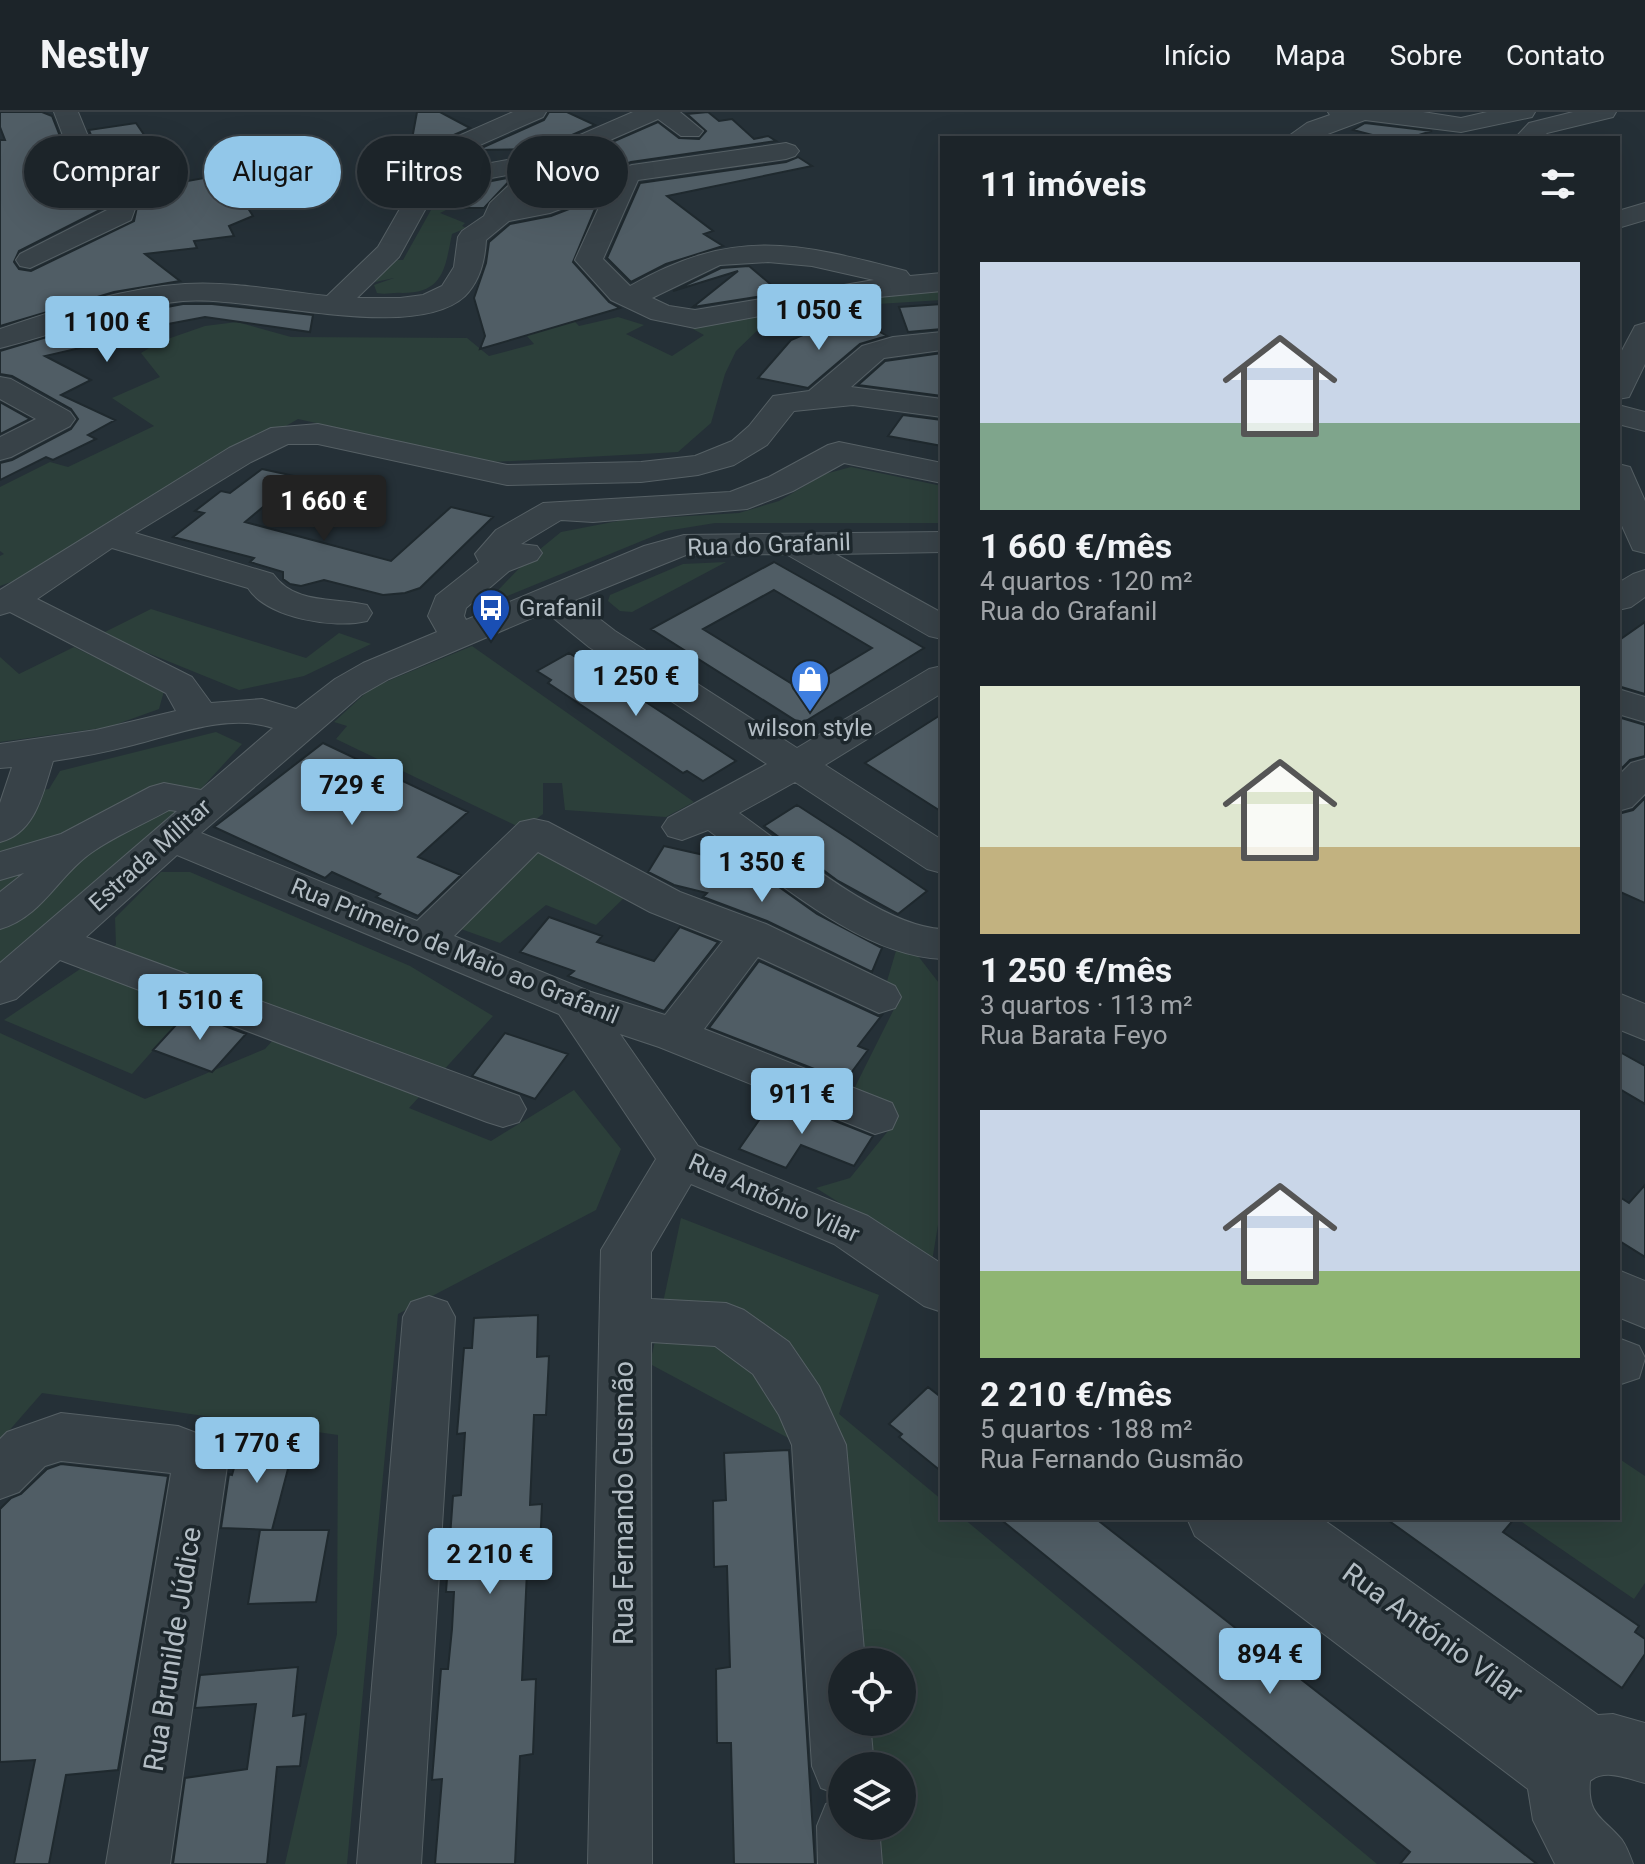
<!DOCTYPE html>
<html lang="pt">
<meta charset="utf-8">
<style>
body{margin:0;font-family:Roboto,sans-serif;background:#252c31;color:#f1f3f6;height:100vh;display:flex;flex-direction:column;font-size:30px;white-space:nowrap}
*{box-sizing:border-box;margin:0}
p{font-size:26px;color:#a0a4a8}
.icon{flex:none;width:44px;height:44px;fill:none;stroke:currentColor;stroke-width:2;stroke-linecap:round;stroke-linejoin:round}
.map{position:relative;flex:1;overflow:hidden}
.sheet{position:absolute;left:940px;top:24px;width:680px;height:1384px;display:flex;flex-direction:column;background:#1c2429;border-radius:0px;box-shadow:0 8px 32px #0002,0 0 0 2px #3a4146}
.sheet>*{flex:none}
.banner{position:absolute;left:24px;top:24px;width:760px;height:72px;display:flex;gap:16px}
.tools{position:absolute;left:828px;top:1536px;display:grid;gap:16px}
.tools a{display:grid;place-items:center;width:88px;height:88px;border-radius:50%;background:#1c2429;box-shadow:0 8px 32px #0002,0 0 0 2px #3a4146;font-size:40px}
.price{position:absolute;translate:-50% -68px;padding:0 18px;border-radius:8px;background:#92c7e9;color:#111;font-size:26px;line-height:52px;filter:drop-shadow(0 2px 4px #0008)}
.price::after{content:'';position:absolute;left:50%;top:48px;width:24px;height:18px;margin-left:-12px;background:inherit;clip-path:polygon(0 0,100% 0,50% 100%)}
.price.on{background:#222;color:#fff}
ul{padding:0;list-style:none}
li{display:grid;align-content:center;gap:16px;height:424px;padding:0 40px}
li span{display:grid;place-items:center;height:248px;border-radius:0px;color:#555}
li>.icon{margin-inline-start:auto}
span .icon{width:144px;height:144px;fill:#fffc;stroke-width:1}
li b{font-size:34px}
h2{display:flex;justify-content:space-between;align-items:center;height:96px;padding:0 40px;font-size:34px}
.tag{padding:0 28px;border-radius:36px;background:#1c2429;box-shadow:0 8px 32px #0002,0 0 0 2px #3a4146;font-size:28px;line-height:72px}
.tag.on{background:#92c7e9;color:#111}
header{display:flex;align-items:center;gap:48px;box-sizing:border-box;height:112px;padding:0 40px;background:#1c2429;border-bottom:2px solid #3a4146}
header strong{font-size:38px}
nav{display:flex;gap:44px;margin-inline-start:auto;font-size:28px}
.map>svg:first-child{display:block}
.green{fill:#2c3f3a}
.building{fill:#505d65;stroke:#1f292e;stroke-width:2;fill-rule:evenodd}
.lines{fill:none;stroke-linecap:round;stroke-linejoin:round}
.minor-casing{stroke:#566065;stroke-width:2}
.minor{fill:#384248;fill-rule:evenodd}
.labels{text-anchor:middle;stroke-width:7;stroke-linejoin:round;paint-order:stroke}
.street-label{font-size:24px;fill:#b3bdc4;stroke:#1d272c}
.poi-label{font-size:24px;fill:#b3bdc4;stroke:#1d272c;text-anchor:start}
.near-street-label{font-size:28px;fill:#b3bdc4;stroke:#1d272c}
</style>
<header>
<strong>Nestly</strong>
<nav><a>Início</a><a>Mapa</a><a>Sobre</a><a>Contato</a></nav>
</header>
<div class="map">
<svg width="1645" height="1752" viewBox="0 0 1645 1752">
<rect width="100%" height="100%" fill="#253037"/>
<path class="green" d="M443 94 450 96 440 101 465 111 462 114 466 116 452 122C445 156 444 181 402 181 393 180 387 183 377 181L374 173 394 166 375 170 368 166 394 148H403L431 98H441Z
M531 164 579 214 618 205 644 213 626 222 672 244 704 223 693 217 695 207 942 170V188L830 195 765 211 736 239 725 262 711 311 678 340 492 350 298 307 25 465 0 474V444L4 442 0 439V375L50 350 68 355 154 314 112 286 160 265 141 241 159 230 205 214 237 210 291 225 467 226 489 244 534 232 484 175Z
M851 355 942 374V411H715L666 419 483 494 528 447 561 420 623 408 739 401 779 389 825 362Z
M726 450 632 500 620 499 608 489 610 483 683 452Z
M151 497 306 546 339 521 371 532 304 564 239 578 101 522Z
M472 534 694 690 666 705 565 698 562 671H543V702L523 717 336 627 347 614 334 610 371 576Z
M74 535 164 579 159 597 109 615 0 630V545L19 562Z
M216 620 242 632 190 689 0 852V727L40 678 49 677 60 659Z
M542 740 628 782 596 813 546 793 500 831 447 812 528 742Z
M161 760H190L410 854 493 904 409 996 491 1029 574 978 621 1037 596 1098 398 1202 347 1752H285L337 1522 338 1323 42 1281 0 1329V921L145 987 265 937 290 909 208 876 132 962 4 908 116 833 115 806Z
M898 832 915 840 942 875V1089L932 1149 816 1076 850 1066 892 1014 853 979 896 893 885 876Z
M681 1106 879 1183 839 1302 942 1388V1406H963L1377 1752H867L864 1714H902V1654H860L856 1610H902V1550H852L837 1352 650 1252Z
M1618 1346 1645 1364V1471L1634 1487 1516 1406H1618Z"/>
<path class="building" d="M0 0H42L52 4 71 52 104 96 19 139 14 150 19 157 31 159 134 109 137 95 101 48 89 18 136 11 177 71 226 62 253 104 229 114 234 124 194 129 197 136 145 142 180 169 114 180 0 214V28H5L0 15Z
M417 0H440L470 16 435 31 430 38H410Z
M549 0H567L595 13 540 37 477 38 544 8Z
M708 0 719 9 732 7 754 27 768 24 776 29 631 50 532 84 554 62 557 54 658 10 679 26 699 27 706 19 687 2Z
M1365 11 1432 19 1409 26H1384L1353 18Z
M798 45 812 54 667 84 713 119 704 122 723 134 666 152 631 170 607 146 640 71 786 50Z
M513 65 484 96H429L439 79Z
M600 85 573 150 609 190 620 196 480 237 485 224 474 186 486 151 489 130 510 112 551 104Z
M749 154 781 181 693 195 738 159 673 179 721 156Z
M183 192H212L313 203 310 220 205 205 152 215 154 219 45 244 91 268 61 283 115 308 88 323 96 327 53 348 46 345 0 368V351L12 348 71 317 78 307 71 297 12 264 0 262V239L114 205Z
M942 192V217L908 220 899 195Z
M850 203 887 224 860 232 808 276 758 266 791 228Z
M942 241V284L858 273 885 249Z
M0 290 30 307 0 322Z
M903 303 942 308V334L888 324Z
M262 357 299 365 245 410 391 449 451 395 493 405 420 476 405 481 383 483 324 468 301 474 290 472 283 467V460L250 450 254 446 173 425 204 401 195 399 221 379 230 381Z
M774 450 836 485 924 536 801 612 651 517ZM774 478 872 536 802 578 703 517Z
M1645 510V582L1618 574V529Z
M569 541 632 581 736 649 703 669 687 659 683 661 548 571 551 568 537 559Z
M942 602V700L865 651Z
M1618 605 1645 613V644L1630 648 1618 660Z
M323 631 468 700 418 745 461 763 418 804 376 785 380 782 332 760 325 766 214 715Z
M1645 686V791L1618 779V702L1633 698Z
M797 693 851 728 927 779 898 802 838 769 764 714Z
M664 734 717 746 711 757 772 770 817 802 882 836 872 860 767 809 703 785 707 781 674 773 648 760Z
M549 805 602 824 597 830 654 849 680 815 718 830 664 899 568 864 574 859 520 840Z
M759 849 878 904 882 903 858 934 868 938 845 969 709 916Z
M188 900 246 922 212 960 153 938Z
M505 921 568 942 535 987 472 964Z
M1618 939 1645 954V992L1618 976Z
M775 985 873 1024 854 1054 801 1033 786 1056 739 1037Z
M1645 1073V1145L1618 1128V1084L1629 1091Z
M538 1203 537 1245 549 1244 546 1303H534L530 1393 542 1392 539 1458 527 1459 522 1568 536 1567 533 1642 520 1644 515 1752H435L442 1667 432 1668 441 1557H448L452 1517 454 1480H446L453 1384 461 1383 465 1321 457 1322 464 1236H472L474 1206Z
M928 1275 942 1286V1360L899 1325 902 1322 889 1312Z
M242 1328 295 1330 272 1418 221 1416 229 1362 232 1363Z
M789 1338 815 1752H734L731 1631H717L716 1557 730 1555 727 1454 714 1455 713 1389 726 1388 724 1341Z
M61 1352 168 1364 118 1658 66 1663 49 1752H14L35 1648 0 1650V1397L11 1386 21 1382 47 1357Z
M999 1406H1095L1537 1752H1400L1410 1740Z
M1385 1406H1515L1503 1420 1639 1514 1635 1520 1645 1527V1542L1622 1576Z
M260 1418H329L316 1490 248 1492Z
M298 1555 293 1604 306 1602 300 1654 277 1655 267 1752H173L185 1666 247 1657 256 1592 195 1596 200 1563Z"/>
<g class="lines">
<defs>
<path id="minor" d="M54 0H78L98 49 135 97 131 108 30 156 20 154 16 148 20 142 109 97 73 50Z
M513 0H546L543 5 455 44 447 59 534 43 633 0H680L703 19 699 24H681L658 7 555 52 552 60 521 91 632 53 786 31 795 34 799 39 795 44 786 47 638 68 603 147 630 174C734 115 795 130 906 159L910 164 942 161V179L847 188 695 216 651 207 611 188 575 148 606 80 550 101 509 109 486 128C485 148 480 169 465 184 413 232 251 183 183 189 119 195 62 221 0 236V217C60 197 122 176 185 172 232 169 280 179 327 184L378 135 436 34ZM523 60 490 91 484 104 462 119 458 125 454 155 442 174 423 183 400 186H357L399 145 437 76ZM768 150 812 154 874 168 695 198 669 194 652 186 720 153Z
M1328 0H1423L1461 6 1487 0H1535L1532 5 1461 20 1365 8 1317 26H1286L1307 11 1330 3Z
M1573 0H1616L1613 5 1547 21 1542 26H1515L1529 11Z
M1645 91V108L1618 116V99Z
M1645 211V252L1629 285 1618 287V246L1635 214Z
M942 220V238L884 246 851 275 942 287V305L853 293 794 299 767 333 734 353 698 363 641 370 507 373 318 332H288L251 350 135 421 273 462C295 493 333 485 367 493L372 501 367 509C334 517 267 506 248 476L112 436 37 487 192 565 211 591 262 587 296 597 335 567 363 551 437 520 428 504 436 484 479 450 475 442 496 418 543 391 730 380 769 365 828 333 839 330 942 351V371L844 351 793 379 747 397 593 410 561 408 521 432 537 434 542 441 537 448 509 459 466 496 464 504 466 508 644 434 684 423 942 420V440L835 442 942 501V527L929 524 786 442 686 443 575 488 615 519 797 636 929 557 942 554V581L825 653 942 728V761L927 757 795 670 739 701C789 736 882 815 942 817V847C859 844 773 765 708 718L682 728 668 724 662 715 668 706 767 652 589 535 546 500 389 567 361 583 201 721 417 809 520 710 534 707 548 710 680 780 766 812 895 874 901 885 895 896 879 901 758 845 704 917 892 991 898 1004 892 1017 875 1022 659 935 620 922 698 1034 868 1104 942 1152V1200L924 1194 834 1132 691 1072 651 1140V1187L726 1191 744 1198 789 1230 819 1274 846 1333 865 1550H842V1610H870L874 1654H842V1684L821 1676 812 1654 792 1333 779 1303 753 1262 715 1234 651 1230 652 1752H588L601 1138 656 1047 559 902 177 743 86 825 519 984 526 997 519 1010 503 1015 487 1010 60 848 16 887 0 892V851L177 699 169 698C144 712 115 724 91 741 58 764 42 805 0 817V780L24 761 0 768V740L61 722 150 675 164 671 201 678 273 616C229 601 177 622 133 633 106 640 80 645 53 649 43 680 36 721 0 730V691L12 655 0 656V632L96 618 176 599 166 581 10 500 0 503V478L229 336 271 316 318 312 507 353 641 350 695 344 732 329 749 314 773 284 809 279 862 234 893 225ZM538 740 650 800 723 829 665 903 591 880 454 824Z
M0 265 11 267 70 300 75 307 70 314 11 345 0 348V325L36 307 0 287Z
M1618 293 1645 300V319L1618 312Z
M1618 352 1630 355 1645 389V441L1633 438 1618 405Z
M1645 458V485L1631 495 1618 498V471L1633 462Z
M1618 577 1645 585V610L1618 602Z
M1645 647V682L1632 695 1618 699V664L1631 651Z
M1618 881 1645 892V928L1618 917Z
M1618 1158 1645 1169V1216L1618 1205Z
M429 1184 447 1190 455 1205 421 1752H357L403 1205 411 1190Z
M1618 1226 1639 1234 1645 1246 1639 1266 1621 1272 1618 1271Z
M61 1301 178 1314 220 1330 228 1347 170 1752H106L171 1361 61 1349 45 1354 19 1380 0 1387V1327L7 1320Z
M1187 1406H1321L1598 1603 1613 1602 1645 1611V1671C1628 1667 1605 1656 1590 1669 1587 1704 1603 1705 1622 1728 1627 1735 1630 1744 1633 1752H1555L1533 1708 1528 1677 1195 1424Z
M842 1685V1714H879L882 1752H818L817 1714 826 1692Z"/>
</defs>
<use href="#minor" class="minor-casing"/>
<use href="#minor" class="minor"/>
</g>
<defs>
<symbol id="bus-pin" viewBox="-11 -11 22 30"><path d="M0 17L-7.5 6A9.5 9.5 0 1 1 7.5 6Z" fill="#1a4fb4" stroke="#1d272c"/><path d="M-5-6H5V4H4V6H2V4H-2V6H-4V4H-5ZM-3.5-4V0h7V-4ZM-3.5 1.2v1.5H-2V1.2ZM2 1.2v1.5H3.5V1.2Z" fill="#fff"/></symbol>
<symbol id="shop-pin" viewBox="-11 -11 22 30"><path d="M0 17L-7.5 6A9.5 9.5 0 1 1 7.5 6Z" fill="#3f7fe0" stroke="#1d272c"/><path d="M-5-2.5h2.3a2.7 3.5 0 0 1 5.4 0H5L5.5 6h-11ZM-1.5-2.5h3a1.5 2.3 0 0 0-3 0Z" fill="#fff"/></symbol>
</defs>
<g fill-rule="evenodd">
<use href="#bus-pin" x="469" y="474" width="44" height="60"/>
<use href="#shop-pin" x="788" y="545" width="44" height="60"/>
</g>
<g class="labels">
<g class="street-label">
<text transform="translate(769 433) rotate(-2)" y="8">Rua do Grafanil</text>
<text transform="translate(150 743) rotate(-42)" y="8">Estrada Militar</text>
<text transform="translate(455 839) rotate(22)" y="8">Rua Primeiro de Maio ao Grafanil</text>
<text transform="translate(774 1086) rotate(24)" y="8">Rua António Vilar</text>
</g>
<g class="poi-label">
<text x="519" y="504">Grafanil</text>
<text x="810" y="624" text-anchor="middle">wilson style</text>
</g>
<g class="near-street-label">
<text transform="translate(623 1391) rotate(-90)" y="10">Rua Fernando Gusmão</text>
<text transform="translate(1433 1520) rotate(36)" y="10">Rua António Vilar</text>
<text transform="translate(172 1537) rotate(-81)" y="10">Rua Brunilde Júdice</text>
</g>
</g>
</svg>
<div class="tools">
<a><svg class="icon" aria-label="locate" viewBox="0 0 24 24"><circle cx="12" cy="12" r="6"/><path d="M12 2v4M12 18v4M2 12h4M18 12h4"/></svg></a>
<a><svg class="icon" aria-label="layers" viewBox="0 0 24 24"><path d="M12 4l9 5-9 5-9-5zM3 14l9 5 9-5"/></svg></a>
</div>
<b class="price" style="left:819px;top:240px">1 050 €</b>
<b class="price" style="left:107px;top:252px">1 100 €</b>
<b class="price on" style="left:324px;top:431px">1 660 €</b>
<b class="price" style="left:636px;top:606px">1 250 €</b>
<b class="price" style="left:352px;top:715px">729 €</b>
<b class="price" style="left:762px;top:792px">1 350 €</b>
<b class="price" style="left:200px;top:930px">1 510 €</b>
<b class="price" style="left:802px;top:1024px">911 €</b>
<b class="price" style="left:257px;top:1373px">1 770 €</b>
<b class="price" style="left:490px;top:1484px">2 210 €</b>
<b class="price" style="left:1270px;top:1584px">894 €</b>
<div class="banner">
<a class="tag">Comprar</a>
<a class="tag on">Alugar</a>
<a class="tag">Filtros</a>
<a class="tag">Novo</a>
</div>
<section class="sheet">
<h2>11 imóveis<svg class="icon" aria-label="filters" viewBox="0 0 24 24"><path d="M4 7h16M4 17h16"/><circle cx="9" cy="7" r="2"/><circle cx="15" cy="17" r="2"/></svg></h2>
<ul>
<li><span style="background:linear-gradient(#c9d6e8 65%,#7fa58c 0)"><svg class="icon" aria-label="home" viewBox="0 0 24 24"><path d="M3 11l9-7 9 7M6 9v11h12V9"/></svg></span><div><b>1 660 €/mês</b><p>4 quartos · 120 m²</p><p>Rua do Grafanil</p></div></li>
<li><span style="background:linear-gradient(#dfe7d0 65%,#c2b280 0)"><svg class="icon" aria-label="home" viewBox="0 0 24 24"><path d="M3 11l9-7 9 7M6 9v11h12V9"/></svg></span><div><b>1 250 €/mês</b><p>3 quartos · 113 m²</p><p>Rua Barata Feyo</p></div></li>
<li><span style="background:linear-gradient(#c9d6e8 65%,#8fb573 0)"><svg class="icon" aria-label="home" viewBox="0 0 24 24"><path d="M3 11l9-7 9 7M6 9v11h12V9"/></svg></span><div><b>2 210 €/mês</b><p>5 quartos · 188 m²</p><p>Rua Fernando Gusmão</p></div></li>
</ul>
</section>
</div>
